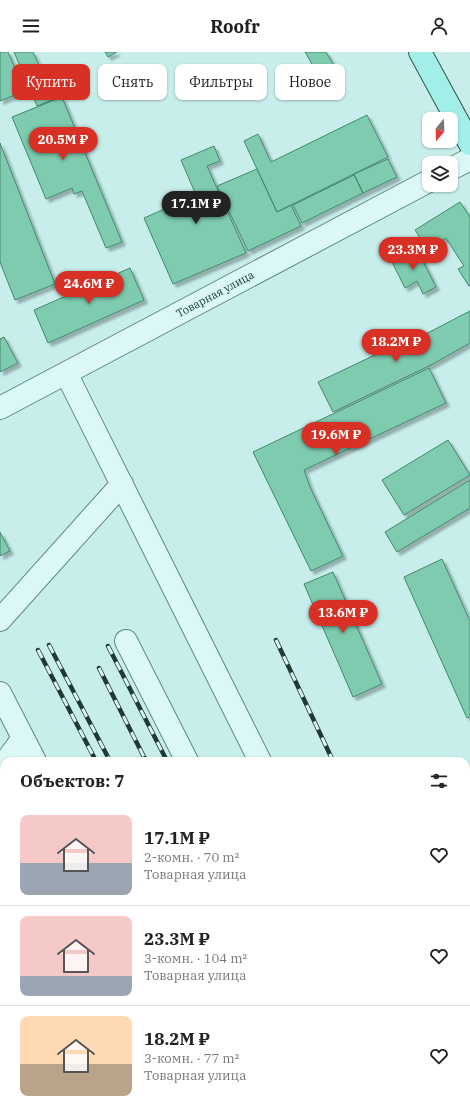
<!DOCTYPE html>
<html lang="ru">
<meta charset="utf-8">
<style>
body{margin:0;font-family:"IBM Plex Serif",serif;background:#f6f6f6;color:#222;height:100vh;display:flex;flex-direction:column;font-size:15px;white-space:nowrap}
*{box-sizing:border-box;margin:0}
p{font-size:13px;color:#767676}
.icon{flex:none;width:22px;height:22px;fill:none;stroke:currentColor;stroke-width:2;stroke-linecap:round;stroke-linejoin:round}
.map{position:relative;flex:1;overflow:hidden}
.panel{position:absolute;left:0px;top:705px;width:470px;height:356px;display:flex;flex-direction:column;background:#fff;border-radius:12px 12px 0 0;box-shadow:0 1px 3px #0004}
.panel>*{flex:none}
.top-card{position:absolute;left:12px;top:12px;width:446px;height:36px;display:flex;gap:8px}
.needle{width:26px;rotate:199deg}
.buttons{position:absolute;left:422px;top:60px;display:grid;gap:8px}
.buttons a{display:grid;place-items:center;width:36px;height:36px;border-radius:8px;background:#fff;box-shadow:0 1px 3px #0004;font-size:20px}
.price{position:absolute;translate:-50% -34px;padding:0 9px;border-radius:14px;background:#d93025;color:#fff;font-size:13px;line-height:26px;filter:drop-shadow(0 1px 2px #0008)}
.price::after{content:'';position:absolute;left:50%;top:24px;width:12px;height:9px;margin-left:-6px;background:inherit;clip-path:polygon(0 0,100% 0,50% 100%)}
.price.active{background:#222;color:#fff}
ul{padding:0;list-style:none}
li{display:flex;align-items:center;gap:12px;height:100px;padding:0 20px}
li+li{border-top:1px solid #e0e0e0}
li span{display:grid;place-items:center;flex:none;width:112px;height:80px;border-radius:8px;color:#555}
li>.icon{margin-inline-start:auto}
span .icon{width:48px;height:48px;fill:#fffc;stroke-width:1}
li b{font-size:17px}
h2{display:flex;justify-content:space-between;align-items:center;height:48px;padding:0 20px;font-size:17px}
.chip{padding:0 14px;border-radius:8px;background:#fff;box-shadow:0 1px 3px #0004;font-size:14px;line-height:36px}
.chip.active{background:#d93025;color:#fff}
header{display:flex;justify-content:space-between;align-items:center;height:52px;padding:0 20px;background:#fff;font-size:18px;font-weight:800}
.map>svg:first-child{display:block}
.building{fill:#7ecbaf;stroke:#43886e;filter:url(#shadow)}
.lines{fill:none;stroke-linecap:round;stroke-linejoin:round}
.minor-casing{stroke:#5d8a7f;stroke-width:24}
.major-casing{stroke:#31584b;stroke-width:24}
.minor{stroke:#dbf8f6;stroke-width:22}
.major{stroke:#a1efe8;stroke-width:22}
.rail-casing{stroke:#203a33;stroke-width:4.5}
.rail{stroke:#d7f5f3;stroke-width:3;stroke-dasharray:9;stroke-linecap:butt}
.labels{text-anchor:middle;stroke-width:3.5;stroke-linejoin:round;paint-order:stroke}
.street-label{font-size:11px;fill:#203a33;stroke:#d7f5f3}
</style>
<header><svg class="icon" aria-label="menu" viewBox="0 0 24 24"><path d="M4 6h16M4 12h16M4 18h16"/></svg>Roofr<svg class="icon" aria-label="person" viewBox="0 0 24 24"><circle cx="12" cy="8" r="4"/><path d="M4 21q1-7 8-7t8 7"/></svg></header>
<div class="map">
<svg width="470" height="1061" viewBox="0 0 470 1061">
<defs>
<filter id="shadow"><feDropShadow dx="3.5" dy="3.5" stdDeviation="1" flood-color="#0004"/></filter>
</defs>
<rect width="100%" height="100%" fill="#c8eeeb"/>
<path class="building" d="M0 0H8L25 39 0 49Z
M14 0H33L54 47 37 54Z
M105 0H117L108 5Z
M305 0H326L338 20 322 29Z
M62 45 122 190 106 196 82 139 74 142 72 136 46 147 12 65Z
M367 63 388 105 277 160 244 89 258 82 271 110Z
M0 91 55 232 15 248 0 210Z
M214 94 220 109 207 114 246 201 173 232 144 166 196 143 181 108Z
M388 107 397 125 363 141 354 122Z
M257 117 277 160 291 153 301 174 248 199 217 134Z
M354 123 363 141 302 171 293 153Z
M460 150 470 165V233L469 234 458 217 464 214 446 186 428 198 415 178Z
M416 195 436 235 423 242 417 229 405 236 391 208Z
M130 216 144 248 48 291 34 258Z
M470 259V291L431 313 333 360 318 330 417 283 418 286Z
M4 285 18 311 0 320V287Z
M429 316 446 351 304 418 310 435 343 504 311 519 253 400Z
M448 388 470 423 404 463 382 428Z
M470 428V456L397 500 385 480Z
M0 480 10 499 0 504Z
M442 507 470 569V665L467 666 404 525Z
M333 520 382 632 353 645 304 532Z"/>
<g class="lines">
<defs>
<path id="minor" d="M451 117 470 107
M66 321 260 709
M0 356 429 129
M0 568 122 432
M126 589 187 709
M0 641 35 709
M6 709 23 686
M139 1057 141 1061
M211 1057 213 1061
M365 1057 367 1061
M446 1057 447 1061"/>
<path id="major" d="M420 0 470 92"/>
</defs>
<use href="#minor" class="minor-casing"/>
<use href="#major" class="major-casing"/>
<use href="#minor" class="minor"/>
<use href="#major" class="major"/>
<defs>
<path id="rail" d="M276 588 333 709
M49 593 110 709
M108 594 167 709
M38 598 96 709
M99 616 146 709
M0 816 4 827
M466 974 470 984
M0 1045 4 1048
M16 1057 22 1061
M92 1057 94 1061
M176 1057 178 1061
M274 1057 276 1061
M290 1057 292 1061
M324 1057 326 1061
M346 1057 348 1061"/>
</defs>
<use href="#rail" class="rail-casing"/>
<use href="#rail" class="rail"/>
</g>
<g class="labels">
<g class="street-label">
<text transform="translate(215 242) rotate(-28)" y="4">Товарная улица</text>
</g>
</g>
</svg>
<div class="buttons">
<a><svg class="needle" viewBox="-14 -14 28 28"><path d="M0-13l5 13h-10z" fill="#e53935"/><path d="M0 13l5-13h-10z" fill="#767676"/></svg></a>
<a><svg class="icon" aria-label="layers" viewBox="0 0 24 24"><path d="M12 4l9 5-9 5-9-5zM3 14l9 5 9-5"/></svg></a>
</div>
<b class="price" style="left:63px;top:109px">20.5M ₽</b>
<b class="price active" style="left:196px;top:173px">17.1M ₽</b>
<b class="price" style="left:413px;top:219px">23.3M ₽</b>
<b class="price" style="left:89px;top:253px">24.6M ₽</b>
<b class="price" style="left:396px;top:311px">18.2M ₽</b>
<b class="price" style="left:336px;top:404px">19.6M ₽</b>
<b class="price" style="left:343px;top:582px">13.6M ₽</b>
<div class="top-card">
<a class="chip active">Купить</a>
<a class="chip">Снять</a>
<a class="chip">Фильтры</a>
<a class="chip">Новое</a>
</div>
<section class="panel">
<h2>Объектов: 7<svg class="icon" aria-label="filters" viewBox="0 0 24 24"><path d="M4 7h16M4 17h16"/><circle cx="9" cy="7" r="2"/><circle cx="15" cy="17" r="2"/></svg></h2>
<ul>
<li><span style="background:linear-gradient(#f6c9c9 60%,#9aa5b1 0)"><svg class="icon" aria-label="home" viewBox="0 0 24 24"><path d="M3 11l9-7 9 7M6 9v11h12V9"/></svg></span><div><b>17.1M ₽</b><p>2-комн. · 70 m²</p><p>Товарная улица</p></div><svg class="icon" aria-label="heart" viewBox="0 0 24 24"><path d="M12 20l-8-8c-3-5 5-10 8-4 3-6 11-1 8 4z"/></svg></li>
<li><span style="background:linear-gradient(#f6c9c9 75%,#9aa5b1 0)"><svg class="icon" aria-label="home" viewBox="0 0 24 24"><path d="M3 11l9-7 9 7M6 9v11h12V9"/></svg></span><div><b>23.3M ₽</b><p>3-комн. · 104 m²</p><p>Товарная улица</p></div><svg class="icon" aria-label="heart" viewBox="0 0 24 24"><path d="M12 20l-8-8c-3-5 5-10 8-4 3-6 11-1 8 4z"/></svg></li>
<li><span style="background:linear-gradient(#ffd9b3 60%,#b9a48a 0)"><svg class="icon" aria-label="home" viewBox="0 0 24 24"><path d="M3 11l9-7 9 7M6 9v11h12V9"/></svg></span><div><b>18.2M ₽</b><p>3-комн. · 77 m²</p><p>Товарная улица</p></div><svg class="icon" aria-label="heart" viewBox="0 0 24 24"><path d="M12 20l-8-8c-3-5 5-10 8-4 3-6 11-1 8 4z"/></svg></li>
</ul>
</section>
</div>
